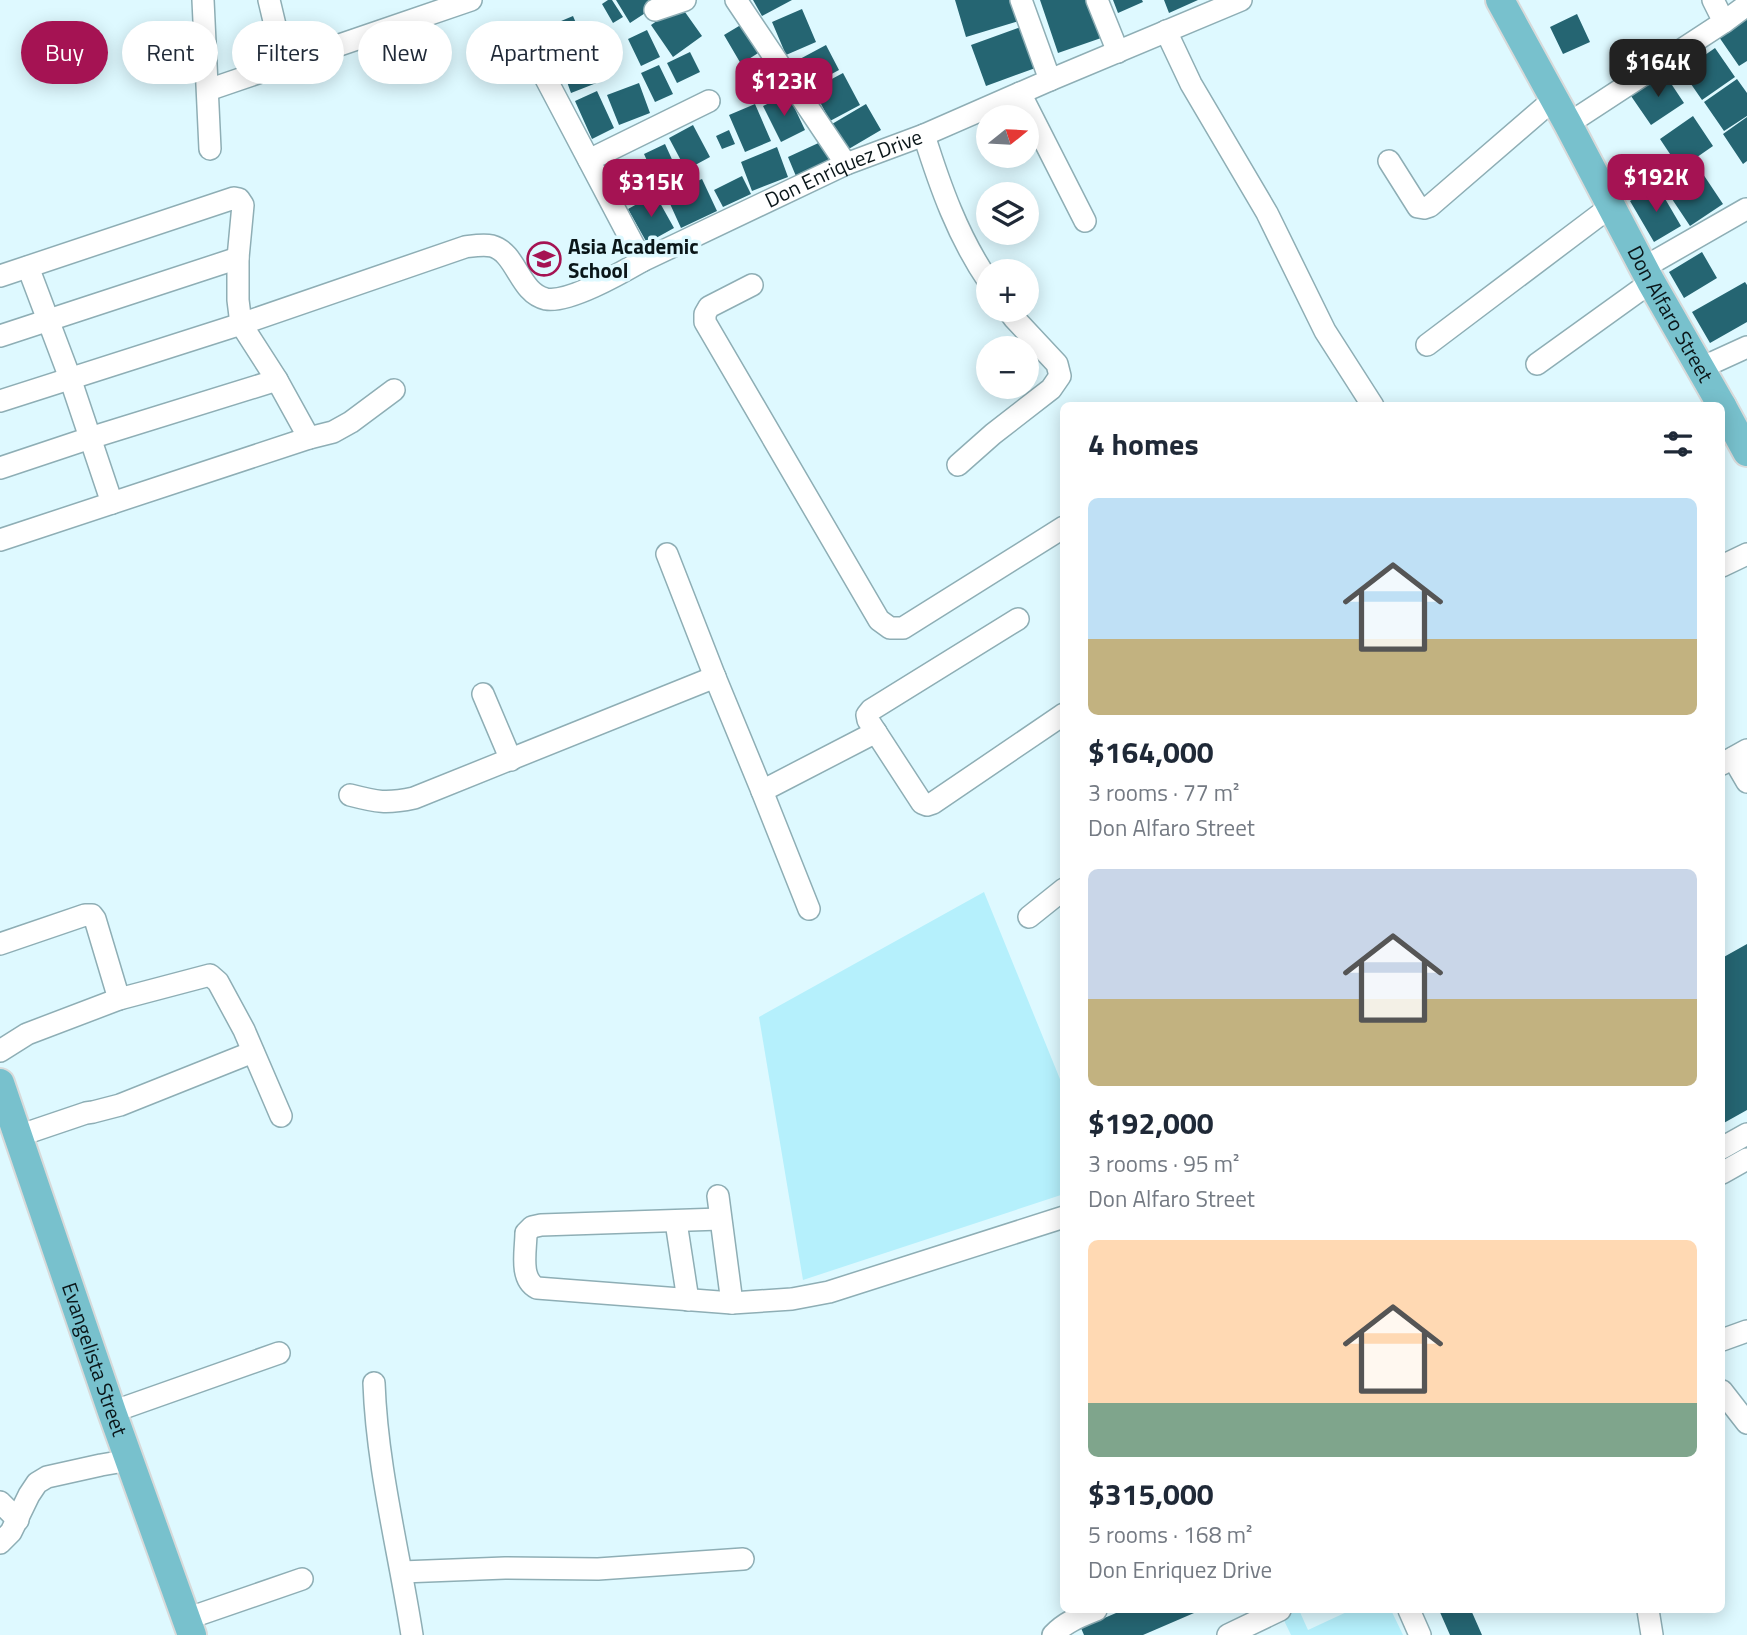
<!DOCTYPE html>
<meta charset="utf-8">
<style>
body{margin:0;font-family:"Titillium Web",sans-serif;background:#f2f2f3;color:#1f2937;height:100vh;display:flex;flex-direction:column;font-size:26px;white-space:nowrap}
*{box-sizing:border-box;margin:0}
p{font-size:23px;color:#747a83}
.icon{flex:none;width:38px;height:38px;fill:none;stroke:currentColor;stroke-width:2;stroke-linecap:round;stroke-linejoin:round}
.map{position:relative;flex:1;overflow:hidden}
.drawer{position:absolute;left:1060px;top:402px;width:665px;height:1211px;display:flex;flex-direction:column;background:#fff;border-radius:10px;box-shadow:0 4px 18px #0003}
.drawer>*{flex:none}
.hud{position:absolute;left:21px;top:21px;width:665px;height:63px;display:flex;gap:14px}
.needle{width:46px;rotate:72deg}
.controls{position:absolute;left:976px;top:105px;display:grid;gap:14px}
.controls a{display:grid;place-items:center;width:63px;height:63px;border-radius:50%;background:#fff;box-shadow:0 4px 18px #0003;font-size:35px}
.price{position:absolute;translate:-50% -60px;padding:0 16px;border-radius:14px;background:#a51353;color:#fff;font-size:23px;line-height:46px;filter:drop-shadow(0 2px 4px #0008)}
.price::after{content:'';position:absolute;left:50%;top:42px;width:21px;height:16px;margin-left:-10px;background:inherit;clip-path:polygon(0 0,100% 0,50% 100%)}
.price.current{background:#222;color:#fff}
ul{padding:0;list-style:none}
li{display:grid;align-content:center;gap:14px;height:371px;padding:0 28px}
li span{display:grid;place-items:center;height:217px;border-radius:10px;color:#555}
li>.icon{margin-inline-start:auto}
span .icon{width:126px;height:126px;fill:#fffc;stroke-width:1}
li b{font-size:30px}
h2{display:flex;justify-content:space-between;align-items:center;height:84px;padding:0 28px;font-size:30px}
.pill{padding:0 24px;border-radius:32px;background:#fff;box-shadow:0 4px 18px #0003;font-size:24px;line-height:63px}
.pill.current{background:#a51353;color:#fff}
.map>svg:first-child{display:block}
.green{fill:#b5f0fc}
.building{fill:#256572}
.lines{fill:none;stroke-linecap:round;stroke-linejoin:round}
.minor-casing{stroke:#8eaeb5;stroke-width:24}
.major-casing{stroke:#d8dada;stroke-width:32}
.minor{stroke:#fff;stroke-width:21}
.major{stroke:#78c1cd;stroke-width:28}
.labels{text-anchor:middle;stroke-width:7;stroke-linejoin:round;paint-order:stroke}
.street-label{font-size:21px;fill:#0a1619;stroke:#def9ff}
.poi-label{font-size:21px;font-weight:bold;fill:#0a1619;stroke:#def9ff;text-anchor:start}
</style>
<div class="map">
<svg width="1747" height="1635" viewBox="0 0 1747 1635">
<rect width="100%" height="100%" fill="#def9ff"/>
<path class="green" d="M984 892 1064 1089V1194L803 1280 759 1017Z
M1279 1610H1299L1308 1630 1351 1610H1391L1403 1635H1291Z"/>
<path class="building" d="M608 0H612L623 17 613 23 602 4Z
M616 0H657L659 4 630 23Z
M753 0H792L762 16Z
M955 0H1016L1022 20 966 37Z
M1040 0H1092L1104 37 1058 53Z
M1113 0H1142L1143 2 1118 13Z
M1164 0H1198L1169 13Z
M680 5 702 36 673 57 651 25Z
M802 9 816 42 786 55 772 22Z
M1577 14 1590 42 1563 54 1550 27Z
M573 16 588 51 550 67 535 32Z
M1747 18V61L1739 66 1719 37Z
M749 20 766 48 741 64 724 35Z
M1026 25 1041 66 986 86 971 45Z
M647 30 660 57 641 66 628 39Z
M826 45 839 70 811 85 798 60Z
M1715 48 1735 77 1702 100 1682 71Z
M690 52 700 72 677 83 667 63Z
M770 56 785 86 759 100 743 70Z
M590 58 599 82 571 93 562 68Z
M659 65 673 94 655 102 641 73Z
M843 73 860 105 830 121 813 89Z
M1664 73 1684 103 1651 125 1631 96Z
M1737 79 1747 93V116L1724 131 1704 102Z
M639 83 650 113 619 125 607 95Z
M597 91 614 128 592 139 575 101Z
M788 94 805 130 781 142 763 106Z
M755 104 771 141 745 152 729 115Z
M866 104 881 130 847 150 832 124Z
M1693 116 1713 146 1680 169 1660 139Z
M1747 117V161L1743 164 1723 134Z
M693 125 710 157 686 170 669 138Z
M729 130 735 144 722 149 716 136Z
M825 140 835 164 798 181 788 157Z
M665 144 680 177 659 187 644 154Z
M777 147 788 177 752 191 741 162Z
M1703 174 1723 204 1690 226 1670 196Z
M742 176 751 194 723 207 714 190Z
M702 179 717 211 681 228 666 195Z
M1657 185 1681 226 1654 242 1630 201Z
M655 194 674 228 647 243 628 209Z
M1702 252 1717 278 1684 298 1669 272Z
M1745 282 1747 285V322L1710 343 1692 312Z
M1747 944V1110L1722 1124V958Z
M1123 1610H1201L1143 1635H1084L1081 1628Z
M1439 1610H1471L1482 1635H1450Z"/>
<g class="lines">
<defs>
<g id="minor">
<path d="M203 0 210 149"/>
<path d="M269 0 284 63"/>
<path d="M736 0 846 164"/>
<path d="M1021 0 1050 80"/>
<path d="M1097 0 1118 52"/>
<path d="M655 10 685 0"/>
<path d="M1724 22 1747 5"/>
<path d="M1166 31 1191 84 1267 213 1325 331 1373 406"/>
<path id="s1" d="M545 77 642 261 846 164 924 135 1050 80 1241 0"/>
<path d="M208 90 471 0"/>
<path d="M1020 93 1085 221"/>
<path d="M1568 124 1724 22 1713 0"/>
<path d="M924 135C940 186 958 237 989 282"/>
<path d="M589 160 709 101"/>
<path d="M1389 161 1418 207 1424 208 1430 206 1554 99"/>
<path d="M28 267 70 378 112 503"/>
<path d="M1643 268 1746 209"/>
<path d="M0 276 234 198 239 199 243 205 238 258V300L241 324 277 380 309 438"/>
<path d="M752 285 709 307 705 314V322L879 620 890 628H903L1064 527"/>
<path d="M0 336 238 258"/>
<path d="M1427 345 1610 207"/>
<path d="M1537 364 1651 282"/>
<path d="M1701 368 1747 347"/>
<path d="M0 401 241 324 465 247C473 246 483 244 492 246 517 253 519 293 546 299 569 303 621 273 642 261"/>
<path d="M958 465 993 434 1051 389 1060 376 1057 364 1014 318 1008 310"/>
<path d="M0 468 90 438 277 380"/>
<path d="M0 540 309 438 333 432 351 422 394 390"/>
<path d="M667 554 715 677 762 791 876 732"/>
<path d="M1722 566 1747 554"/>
<path d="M1018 619 871 710 867 715 868 720 922 803 927 805 933 803 1064 714"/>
<path d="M483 694 511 760"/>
<path d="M1733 758 1747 782"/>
<path d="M1722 764 1747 750"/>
<path d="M762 791 809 909"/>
<path d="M350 795C377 802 386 804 414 798L715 677"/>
<path d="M1029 917 1064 889"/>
<path d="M0 944 85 915H92L95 919 119 999"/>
<path d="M0 1051 27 1034 119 999 210 975 218 982 244 1030 281 1116"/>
<path d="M18 1136 86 1113 93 1112 120 1105 253 1052"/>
<path d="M1722 1148 1747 1134"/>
<path d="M1722 1173 1747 1159"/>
<path d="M718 1196 732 1303"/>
<path d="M720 1219 541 1225 532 1227 526 1233C526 1250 519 1279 537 1288L732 1303 792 1299 829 1292 1064 1217"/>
<path d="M676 1222 688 1300"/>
<path d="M1722 1340 1747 1331"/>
<path d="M374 1383C377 1468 399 1551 412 1635"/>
<path d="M1722 1391 1747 1423"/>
<path d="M112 1412 279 1353"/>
<path d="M0 1502 18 1520"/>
<path d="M0 1543 11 1532 29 1495 37 1483 47 1477 101 1465 130 1460"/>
<path d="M402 1572 505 1568 598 1569 743 1559"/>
<path d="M1409 1610 1420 1635"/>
<path d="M1648 1610 1652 1635"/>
<path d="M186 1619 302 1579"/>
<path d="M1053 1635C1065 1622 1081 1616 1096 1610"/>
<path d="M1228 1635 1280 1610"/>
</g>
<g id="major">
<path id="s2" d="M1500 0 1568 124 1651 282 1722 406"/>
<path d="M1722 406 1747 452"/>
<path id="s3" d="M0 1083 112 1412 192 1635"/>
</g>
</defs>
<use href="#minor" class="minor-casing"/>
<use href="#major" class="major-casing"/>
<use href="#minor" class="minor"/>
<use href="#major" class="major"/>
</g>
<defs>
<symbol id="school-ring" viewBox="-11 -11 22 22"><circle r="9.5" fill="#def9ff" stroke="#a51353" stroke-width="1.5"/><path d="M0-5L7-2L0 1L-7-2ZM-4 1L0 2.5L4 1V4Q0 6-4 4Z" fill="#a51353"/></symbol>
</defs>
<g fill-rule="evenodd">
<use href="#school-ring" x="525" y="240" width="38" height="38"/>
</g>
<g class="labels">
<g class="street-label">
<text dy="7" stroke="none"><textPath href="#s1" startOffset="430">Don Enriquez Drive</textPath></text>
<text dy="7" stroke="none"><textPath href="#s2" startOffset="357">Don Alfaro Street</textPath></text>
<text dy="7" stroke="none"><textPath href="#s3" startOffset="292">Evangelista Street</textPath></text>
</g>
<g class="poi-label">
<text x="568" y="254">Asia Academic<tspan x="568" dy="24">School</tspan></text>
</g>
</g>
</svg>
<div class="controls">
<a><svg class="needle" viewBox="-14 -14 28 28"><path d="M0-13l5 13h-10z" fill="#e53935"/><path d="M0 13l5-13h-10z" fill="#747a83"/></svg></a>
<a><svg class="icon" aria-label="layers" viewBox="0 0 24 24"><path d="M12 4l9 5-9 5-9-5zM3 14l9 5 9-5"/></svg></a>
<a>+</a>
<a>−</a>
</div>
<b class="price current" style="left:1658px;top:99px">$164K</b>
<b class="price" style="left:784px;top:118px">$123K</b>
<b class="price" style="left:1656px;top:214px">$192K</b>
<b class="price" style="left:651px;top:219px">$315K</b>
<div class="hud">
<a class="pill current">Buy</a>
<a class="pill">Rent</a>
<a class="pill">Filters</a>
<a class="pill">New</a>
<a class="pill">Apartment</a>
</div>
<section class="drawer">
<h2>4 homes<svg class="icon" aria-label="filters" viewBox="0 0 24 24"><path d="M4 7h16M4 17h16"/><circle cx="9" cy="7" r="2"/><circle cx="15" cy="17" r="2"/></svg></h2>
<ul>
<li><span style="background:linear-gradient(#bfe0f5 65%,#c2b280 0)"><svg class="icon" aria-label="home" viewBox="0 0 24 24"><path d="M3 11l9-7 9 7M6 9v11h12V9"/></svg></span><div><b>$164,000</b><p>3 rooms · 77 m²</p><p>Don Alfaro Street</p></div></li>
<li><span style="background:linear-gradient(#c9d6e8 60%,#c2b280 0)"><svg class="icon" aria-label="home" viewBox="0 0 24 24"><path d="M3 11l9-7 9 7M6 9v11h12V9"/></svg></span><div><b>$192,000</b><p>3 rooms · 95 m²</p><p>Don Alfaro Street</p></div></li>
<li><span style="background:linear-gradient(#ffd9b3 75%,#7fa58c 0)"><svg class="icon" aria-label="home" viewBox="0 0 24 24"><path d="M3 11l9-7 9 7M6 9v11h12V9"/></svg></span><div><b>$315,000</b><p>5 rooms · 168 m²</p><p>Don Enriquez Drive</p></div></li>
</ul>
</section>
</div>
